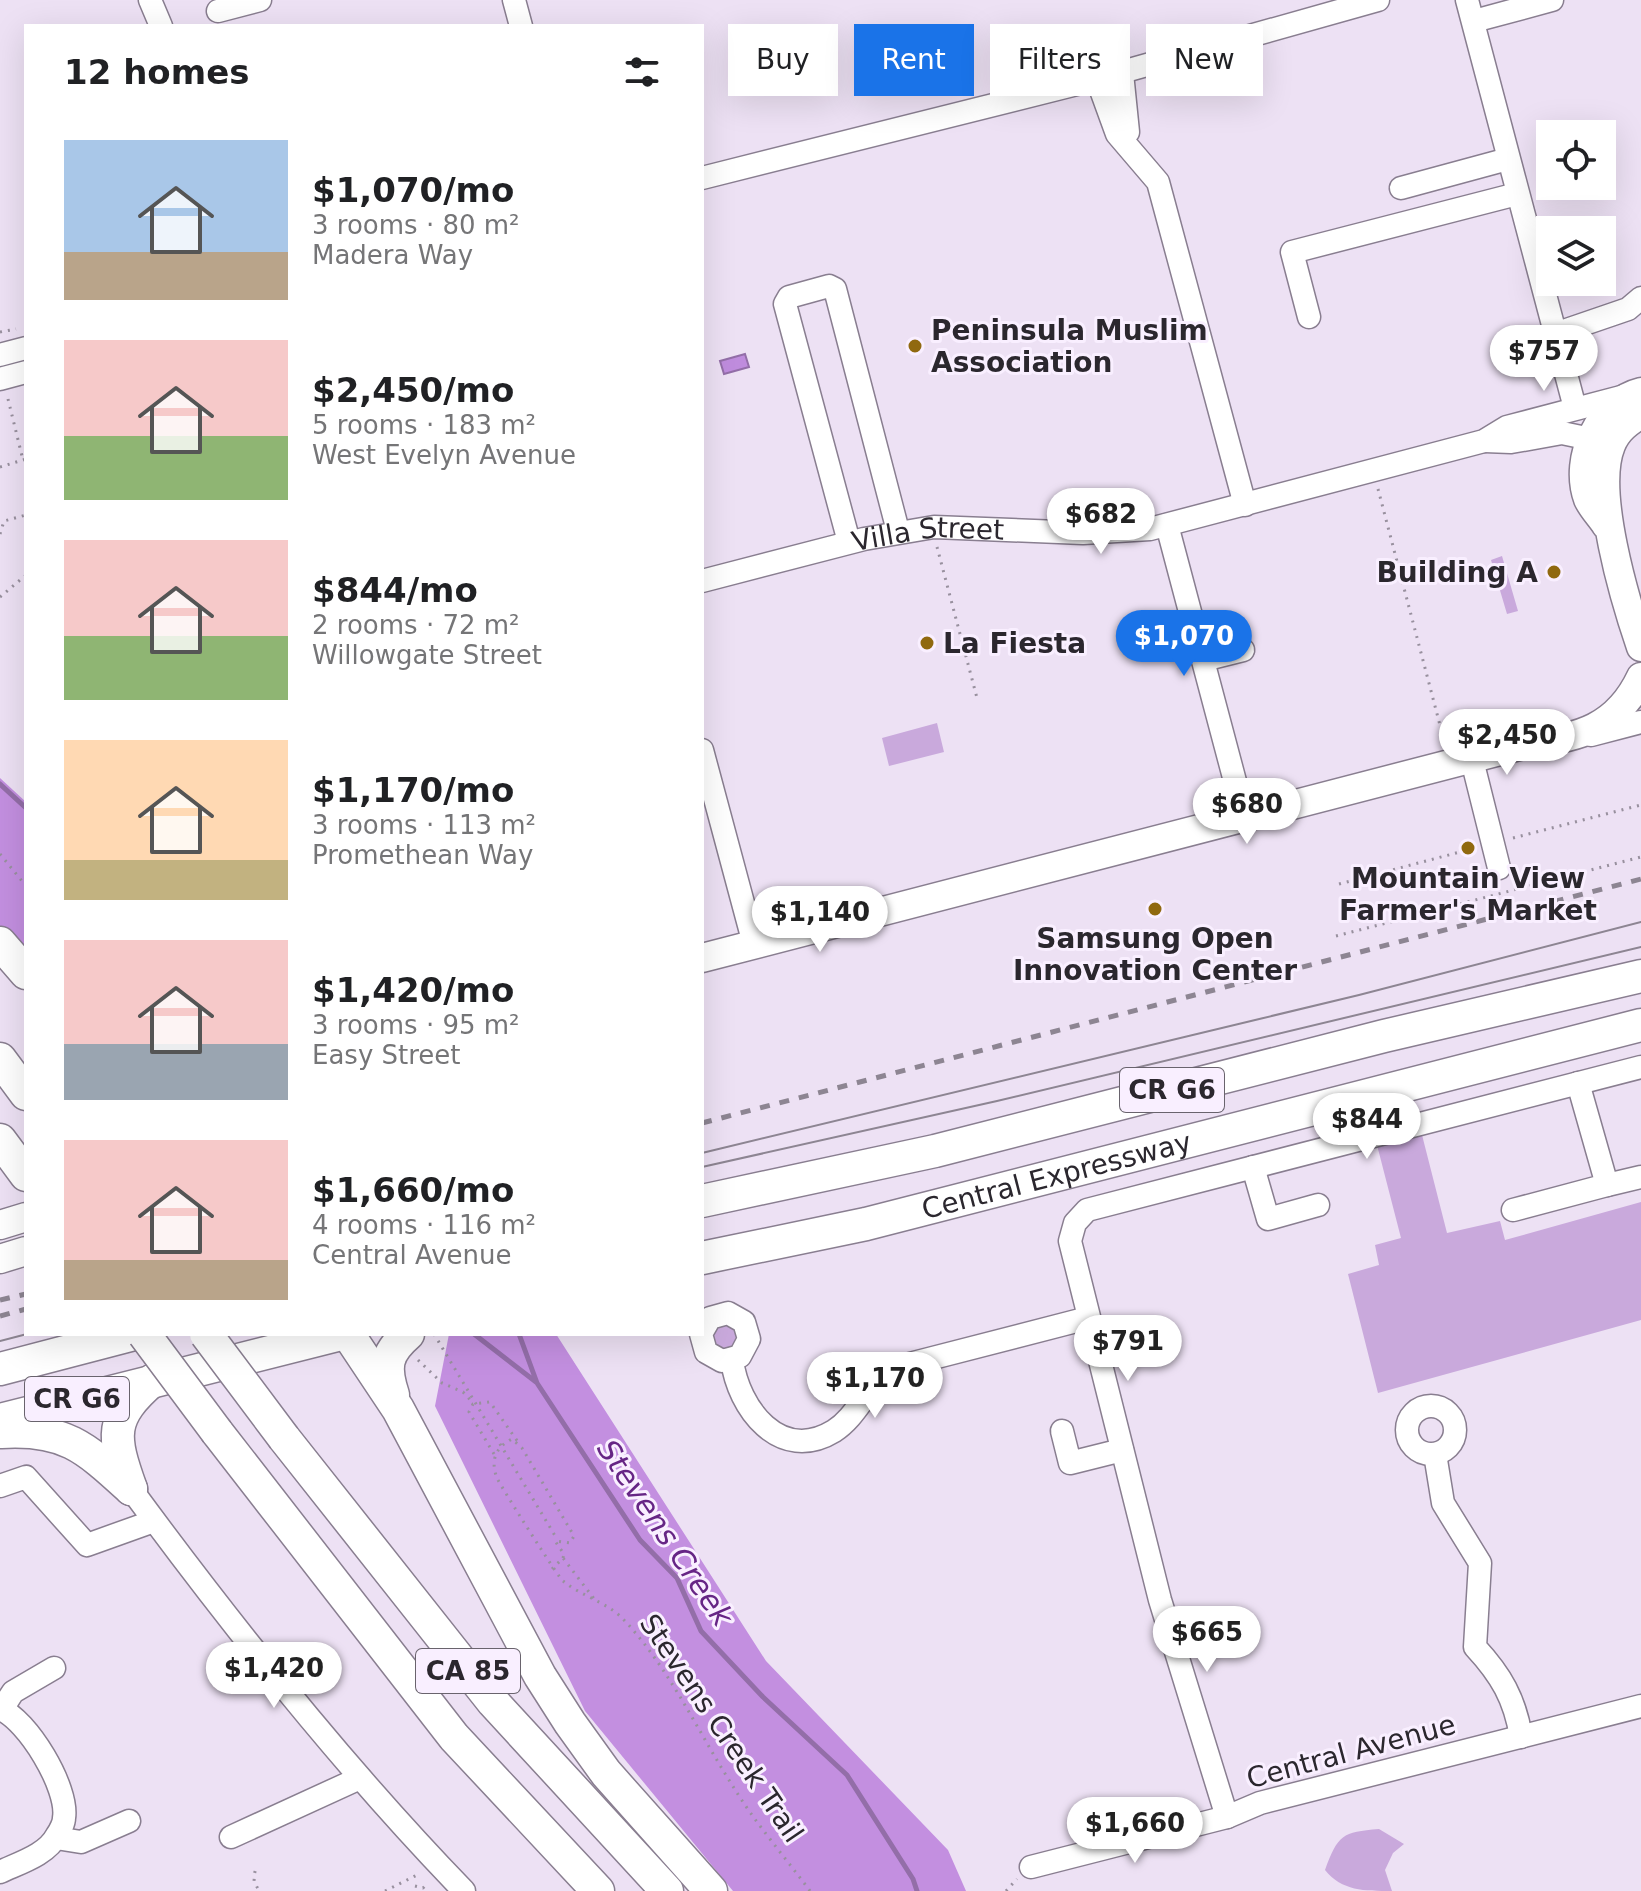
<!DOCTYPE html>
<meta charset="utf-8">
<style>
body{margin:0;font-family:"DejaVu Sans",sans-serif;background:#f2f2f2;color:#202124;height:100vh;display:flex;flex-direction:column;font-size:30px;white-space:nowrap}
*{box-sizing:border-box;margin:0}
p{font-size:26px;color:#757577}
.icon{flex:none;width:44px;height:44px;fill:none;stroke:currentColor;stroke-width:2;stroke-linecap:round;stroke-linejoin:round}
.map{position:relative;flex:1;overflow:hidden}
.sheet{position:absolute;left:24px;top:24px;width:680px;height:1312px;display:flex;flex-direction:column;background:#fff;border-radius:0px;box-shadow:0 8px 32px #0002}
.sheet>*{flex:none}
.top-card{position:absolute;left:728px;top:24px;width:760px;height:72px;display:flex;gap:16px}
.buttons{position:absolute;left:1536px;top:120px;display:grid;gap:16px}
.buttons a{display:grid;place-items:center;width:80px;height:80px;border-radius:0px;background:#fff;box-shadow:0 8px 32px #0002;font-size:40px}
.price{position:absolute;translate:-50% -68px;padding:0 18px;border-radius:28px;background:#fff;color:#222;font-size:26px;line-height:52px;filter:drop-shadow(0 2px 4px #0008)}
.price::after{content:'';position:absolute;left:50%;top:48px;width:24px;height:18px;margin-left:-12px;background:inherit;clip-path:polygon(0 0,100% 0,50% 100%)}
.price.current{background:#1a73e8;color:#fff}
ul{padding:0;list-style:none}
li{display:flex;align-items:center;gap:24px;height:200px;padding:0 40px}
li span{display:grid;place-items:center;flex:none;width:224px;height:160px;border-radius:0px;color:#555}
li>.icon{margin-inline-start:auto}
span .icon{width:96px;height:96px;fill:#fffc;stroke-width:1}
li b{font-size:34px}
h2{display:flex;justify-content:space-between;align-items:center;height:96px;padding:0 40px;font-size:34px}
.pill{padding:0 28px;border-radius:0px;background:#fff;box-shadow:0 8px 32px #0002;font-size:28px;line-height:72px}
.pill.current{background:#1a73e8;color:#fff}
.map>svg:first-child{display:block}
.green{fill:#c9a9dc}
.forest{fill:#c38fe0}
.water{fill:#bf8cdd;stroke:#936ea8;stroke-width:2}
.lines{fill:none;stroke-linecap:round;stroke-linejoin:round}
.stream{stroke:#936ea8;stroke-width:5}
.minor-casing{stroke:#897e90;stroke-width:25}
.major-casing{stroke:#897e90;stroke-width:31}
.highway-casing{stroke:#897e90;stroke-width:35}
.path{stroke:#98909e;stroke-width:3;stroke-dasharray:2 6;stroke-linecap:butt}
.minor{stroke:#fff;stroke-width:22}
.major{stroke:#fff;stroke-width:28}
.highway{stroke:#fff;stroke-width:32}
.tram{stroke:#8d8592;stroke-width:2}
.rail{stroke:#8d8592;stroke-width:5;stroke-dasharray:10 10;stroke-linecap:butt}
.highway-bridge-casing{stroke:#897e90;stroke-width:35;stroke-linecap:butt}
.path-bridge{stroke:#98909e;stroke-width:3;stroke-dasharray:2 6;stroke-linecap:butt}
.highway-bridge{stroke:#fff;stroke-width:32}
.poi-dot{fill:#90690f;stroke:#f9efff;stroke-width:3}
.labels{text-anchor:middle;stroke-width:6;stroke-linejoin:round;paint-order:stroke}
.shield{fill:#f9efff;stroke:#69636d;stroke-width:2}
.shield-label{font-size:26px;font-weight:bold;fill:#2b272e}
.poi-label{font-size:28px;font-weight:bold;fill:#2b272e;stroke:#f9efff;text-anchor:start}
.street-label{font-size:28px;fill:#2b272e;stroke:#f9efff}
.water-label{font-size:30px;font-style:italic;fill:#662585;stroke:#f9efff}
</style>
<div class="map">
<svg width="1641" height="1891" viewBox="0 0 1641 1891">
<rect width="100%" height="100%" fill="#ede1f4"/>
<path class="green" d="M1502 556 1518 611 1507 614 1491 560Z
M937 723 944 752 889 766 882 738Z
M1421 1131 1447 1233 1500 1221 1505 1240 1641 1202V1320L1378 1393 1348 1274 1379 1265 1375 1245 1401 1238 1377 1145Z
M714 1337a11 11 0 1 1 22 0a11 11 0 1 1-22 0Z
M1379 1829 1404 1844 1393 1853 1385 1870 1392 1891C1364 1891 1342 1891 1325 1870 1338 1835 1342 1832 1379 1829Z"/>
<path class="forest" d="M0 778 26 802V957L0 926Z
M449 1334H556L766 1661 948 1850 966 1891H733L585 1711 435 1406Z"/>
<path class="water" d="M745 354 749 367 724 374 720 361Z"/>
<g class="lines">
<path class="stream" d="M0 784 26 808
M474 1334 536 1382
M519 1334 537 1383 640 1540 677 1578 701 1631 763 1697 847 1775 913 1879 917 1891"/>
<defs>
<g id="minor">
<path d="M150 0 161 26"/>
<path d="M514 0 521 26"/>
<path d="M1467 0 1575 408"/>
<path d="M218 11 260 0"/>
<path d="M1474 21 1552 0"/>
<path d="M1122 73 1128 132"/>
<path d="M1097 79 1117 134 1158 182 1245 505"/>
<path d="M702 178 1097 79 1378 0"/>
<path d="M1401 188 1508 159"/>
<path d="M1309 317 1292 252 1517 194"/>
<path d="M1555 334 1628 309 1641 298"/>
<path d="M0 355 26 348"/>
<path d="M0 379 26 372"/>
<path d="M1485 441 1511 442 1562 433 1605 442"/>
<path d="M1167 525 1245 819"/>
<path d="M849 542 785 304 789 297 829 286 835 289 898 531"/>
<path id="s1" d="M702 581 864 539 934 527 1083 533 1150 529 1484 441 1507 427 1625 396"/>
<path d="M1203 660 1243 650"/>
<path d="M1591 735 1641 722"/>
<path d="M702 750 754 944"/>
<path d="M1472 760 1499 868"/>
<path d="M1253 1167 1268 1219 1318 1205"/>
<path d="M1607 1185 1641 1177"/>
<path d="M1513 1210 1607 1185 1578 1083"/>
<path d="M701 1334 706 1352 722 1361 740 1356 749 1339 744 1322 728 1313 710 1318 702 1332"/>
<path d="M732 1360C738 1408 780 1464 834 1431 859 1415 867 1384 894 1368L1088 1318"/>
<circle cx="1431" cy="1430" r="24"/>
<path d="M1062 1431 1070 1463 1122 1450"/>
<path d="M1435 1454 1443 1503 1480 1563 1475 1647C1501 1675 1515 1699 1521 1737"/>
<path d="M0 1486 26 1477 87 1545 154 1521"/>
<path d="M131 1489C234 1629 343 1766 464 1891"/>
<path d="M0 1709C27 1719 69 1788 64 1818 64 1823 60 1831 57 1835 47 1855 19 1863 0 1872"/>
<path d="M2 1709 13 1692 54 1668"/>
<path d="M1227 1817 1160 1600 1070 1241 1075 1223 1087 1210 1641 1067"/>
<path d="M231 1837 360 1778"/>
<path d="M56 1838 81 1842 129 1821"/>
<path d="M1031 1867 1227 1817 1260 1803 1641 1706"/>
</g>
<path id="major" d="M1641 414C1628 422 1617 430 1611 445 1592 491 1625 600 1641 647
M1606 525C1601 517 1592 508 1588 499 1573 458 1600 402 1641 392
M702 958 1527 744C1579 738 1617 728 1641 677
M0 1225 26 1217
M0 1259 26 1251"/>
<g id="highway">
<path d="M0 943 26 973"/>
<path d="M0 1059 26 1094"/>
<path d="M0 1140 26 1175"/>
<path d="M702 1201 935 1151 1384 1036 1641 976"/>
<path id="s2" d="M702 1258 866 1224 1641 1025"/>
<path d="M348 1334 398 1409 540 1676 570 1723 606 1773 711 1891"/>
<path d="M0 1369 134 1334"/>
<path d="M393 1395C384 1367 385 1354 408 1334"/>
<path d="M0 1420 341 1334"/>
<path d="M1 1432C65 1428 85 1447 131 1489"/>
<path d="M217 1432 454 1737 598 1891"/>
<path d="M284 1438 493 1702 667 1891"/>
<path d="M131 1489C112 1436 109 1418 153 1380"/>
</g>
</defs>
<use href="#minor" class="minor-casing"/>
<use href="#major" class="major-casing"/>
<use href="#highway" class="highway-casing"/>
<path class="path" d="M0 332 16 329
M8 399 23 460
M0 467 26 459
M1378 489 1441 729
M0 534 4 521 26 515
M937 547 977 698
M0 597 26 575
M1513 838 1641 805
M0 854 26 886
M1339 884 1475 848
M1336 936 1641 857
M418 1360 442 1383 463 1392 473 1403
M494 1454 469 1412 473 1404 490 1402 518 1442
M563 1558 564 1554 555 1541 570 1543 574 1536 522 1448 512 1439C496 1447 490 1460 497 1478 501 1487 558 1577 563 1581 581 1596 609 1603 624 1620 670 1669 698 1732 734 1788 756 1824 785 1857 810 1891
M552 1569 563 1558 595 1600
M255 1871 254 1881 259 1891
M415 1886 423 1888 428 1883
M385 1891 419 1874
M1006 1891 1017 1879"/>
<use href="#minor" class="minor"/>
<use href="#major" class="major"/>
<use href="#highway" class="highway"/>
<path class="tram" d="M702 1153 1359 995 1641 922
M702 1167 997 1101 1641 947
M0 1341 27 1334"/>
<path class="rail" d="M702 1123 1641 879
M0 1300 26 1294
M0 1316 26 1309"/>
<defs>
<path id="highway-bridge" d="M144 1334 217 1432
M206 1334 284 1438"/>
</defs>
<use href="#highway-bridge" class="highway-bridge-casing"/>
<path class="path-bridge" d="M434 1334 557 1539"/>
<use href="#highway-bridge" class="highway-bridge"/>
</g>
<g class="poi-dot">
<circle cx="915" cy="346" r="8"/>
<circle cx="1554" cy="572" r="8"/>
<circle cx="927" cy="643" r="8"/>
<circle cx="1468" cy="848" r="8"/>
<circle cx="1155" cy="909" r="8"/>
</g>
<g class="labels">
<g class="shield">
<rect x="1120" y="1068" width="104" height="44" rx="6"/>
<rect x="25" y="1377" width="104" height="44" rx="6"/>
<rect x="416" y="1649" width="104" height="44" rx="6"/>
</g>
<g class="shield-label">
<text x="1172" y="1099">CR G6</text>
<text x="77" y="1408">CR G6</text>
<text x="468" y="1680">CA 85</text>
</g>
<g class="poi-label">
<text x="931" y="340">Peninsula Muslim<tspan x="931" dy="32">Association</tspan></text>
<text x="1538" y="582" text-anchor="end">Building A</text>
<text x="943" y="653">La Fiesta</text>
<text x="1468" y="888" text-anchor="middle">Mountain View<tspan x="1468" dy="32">Farmer's Market</tspan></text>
<text x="1155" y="948" text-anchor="middle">Samsung Open<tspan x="1155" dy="32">Innovation Center</tspan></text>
</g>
<g class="street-label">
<text dy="10" stroke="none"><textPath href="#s1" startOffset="232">Villa Street</textPath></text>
<text dy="10" stroke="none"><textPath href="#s2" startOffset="364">Central Expressway</textPath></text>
<text transform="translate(722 1728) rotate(56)" y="10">Stevens Creek Trail</text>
<text transform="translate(1351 1751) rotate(-15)" y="10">Central Avenue</text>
</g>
<g class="water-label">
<text transform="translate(665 1533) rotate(56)" y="10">Stevens Creek</text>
</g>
</g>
</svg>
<div class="buttons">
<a><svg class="icon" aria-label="locate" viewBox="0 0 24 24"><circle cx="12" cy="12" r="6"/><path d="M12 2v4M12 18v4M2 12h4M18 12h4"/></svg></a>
<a><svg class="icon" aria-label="layers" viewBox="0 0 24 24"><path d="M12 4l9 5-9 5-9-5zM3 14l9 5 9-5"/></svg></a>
</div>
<b class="price" style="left:1544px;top:393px">$757</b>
<b class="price" style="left:1101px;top:556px">$682</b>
<b class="price current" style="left:1184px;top:678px">$1,070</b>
<b class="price" style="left:1507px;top:777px">$2,450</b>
<b class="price" style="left:1247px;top:846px">$680</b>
<b class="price" style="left:820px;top:954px">$1,140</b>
<b class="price" style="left:1367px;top:1161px">$844</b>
<b class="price" style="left:1128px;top:1383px">$791</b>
<b class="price" style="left:875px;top:1420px">$1,170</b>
<b class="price" style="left:1207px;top:1674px">$665</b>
<b class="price" style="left:274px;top:1710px">$1,420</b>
<b class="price" style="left:1135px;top:1865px">$1,660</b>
<div class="top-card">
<a class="pill">Buy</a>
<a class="pill current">Rent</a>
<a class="pill">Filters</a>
<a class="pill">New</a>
</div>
<section class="sheet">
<h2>12 homes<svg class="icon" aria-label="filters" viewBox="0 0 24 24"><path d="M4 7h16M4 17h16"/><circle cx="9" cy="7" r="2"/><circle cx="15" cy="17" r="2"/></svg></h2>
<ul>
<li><span style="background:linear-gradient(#a9c7e8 70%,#b9a48a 0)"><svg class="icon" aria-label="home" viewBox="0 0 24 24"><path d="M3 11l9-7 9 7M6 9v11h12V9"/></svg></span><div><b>$1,070/mo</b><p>3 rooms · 80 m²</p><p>Madera Way</p></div></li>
<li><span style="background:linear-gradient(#f6c9c9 60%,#8fb573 0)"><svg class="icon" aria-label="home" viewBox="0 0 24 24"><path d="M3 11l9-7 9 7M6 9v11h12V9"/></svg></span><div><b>$2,450/mo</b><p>5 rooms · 183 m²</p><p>West Evelyn Avenue</p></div></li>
<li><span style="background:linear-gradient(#f6c9c9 60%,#8fb573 0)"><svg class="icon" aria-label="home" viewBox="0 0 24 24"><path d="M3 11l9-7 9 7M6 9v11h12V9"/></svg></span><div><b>$844/mo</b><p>2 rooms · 72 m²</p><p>Willowgate Street</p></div></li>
<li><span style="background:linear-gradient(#ffd9b3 75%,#c2b280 0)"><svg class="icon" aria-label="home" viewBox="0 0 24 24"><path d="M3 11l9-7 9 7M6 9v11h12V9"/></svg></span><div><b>$1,170/mo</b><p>3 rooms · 113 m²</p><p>Promethean Way</p></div></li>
<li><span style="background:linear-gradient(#f6c9c9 65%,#9aa5b1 0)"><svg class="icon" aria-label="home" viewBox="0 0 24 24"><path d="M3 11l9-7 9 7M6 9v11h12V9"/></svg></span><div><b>$1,420/mo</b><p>3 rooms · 95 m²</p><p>Easy Street</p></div></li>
<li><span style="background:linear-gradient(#f6c9c9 75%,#b9a48a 0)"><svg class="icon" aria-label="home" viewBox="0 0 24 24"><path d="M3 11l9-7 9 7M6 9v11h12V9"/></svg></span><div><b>$1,660/mo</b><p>4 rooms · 116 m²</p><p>Central Avenue</p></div></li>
</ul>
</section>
</div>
